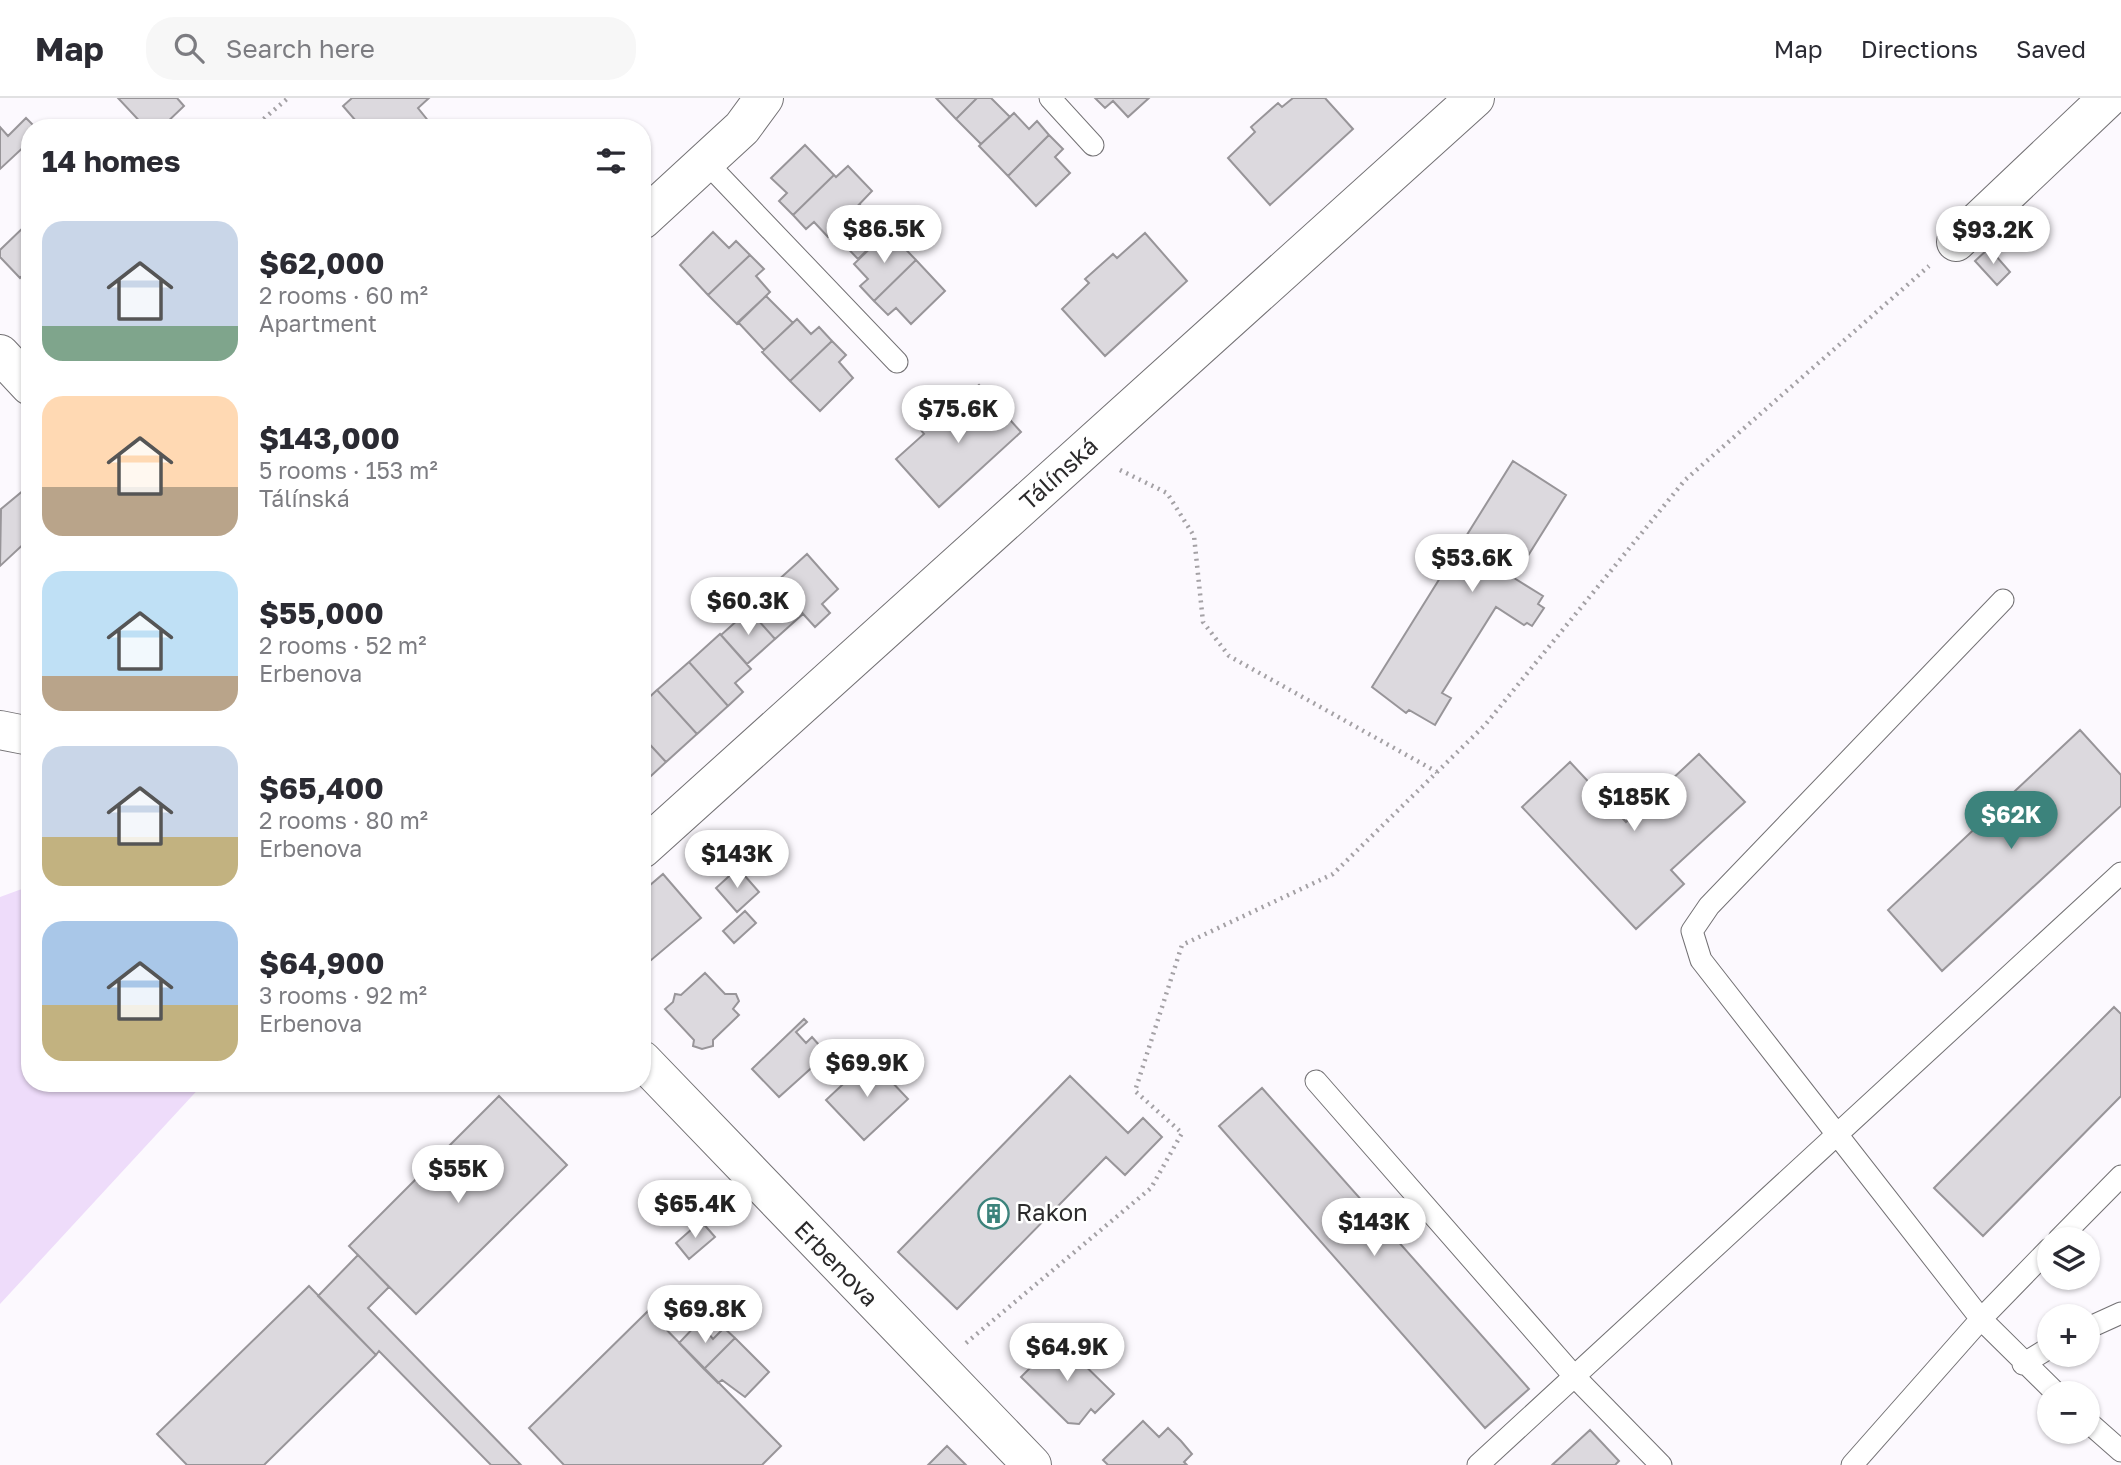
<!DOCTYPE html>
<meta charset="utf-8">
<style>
body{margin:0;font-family:"Golos Text",sans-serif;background:#f7f7f7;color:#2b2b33;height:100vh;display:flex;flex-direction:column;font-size:26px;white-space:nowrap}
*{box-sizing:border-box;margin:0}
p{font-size:23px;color:#7c7c81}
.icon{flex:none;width:38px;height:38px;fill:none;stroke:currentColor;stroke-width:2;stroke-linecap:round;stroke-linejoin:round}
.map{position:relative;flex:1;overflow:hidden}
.side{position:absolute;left:21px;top:21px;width:630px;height:973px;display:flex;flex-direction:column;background:#fff;border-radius:28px;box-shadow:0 2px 5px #0004}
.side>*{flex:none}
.controls{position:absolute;left:2037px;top:1129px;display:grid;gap:14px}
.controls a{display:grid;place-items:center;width:63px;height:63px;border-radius:50%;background:#fff;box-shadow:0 2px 5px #0004;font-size:35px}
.price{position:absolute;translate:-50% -60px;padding:0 16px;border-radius:24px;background:#fff;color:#222;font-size:23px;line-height:46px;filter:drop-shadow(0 2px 4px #0008)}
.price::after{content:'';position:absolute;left:50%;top:42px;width:21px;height:16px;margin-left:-10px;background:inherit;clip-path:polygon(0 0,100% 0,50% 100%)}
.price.current{background:#3c837c;color:#fff}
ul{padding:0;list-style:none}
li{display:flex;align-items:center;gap:21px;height:175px;padding:0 21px}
li span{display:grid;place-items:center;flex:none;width:196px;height:140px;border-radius:21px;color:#555}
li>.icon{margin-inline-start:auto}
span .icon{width:84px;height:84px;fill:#fffc;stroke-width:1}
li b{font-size:30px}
h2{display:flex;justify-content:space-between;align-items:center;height:84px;padding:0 21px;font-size:30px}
header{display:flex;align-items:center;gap:42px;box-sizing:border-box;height:98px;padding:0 35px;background:#fff;border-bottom:2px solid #e1e1e2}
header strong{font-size:33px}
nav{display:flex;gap:38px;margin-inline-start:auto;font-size:24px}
.search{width:490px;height:63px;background:#f7f7f7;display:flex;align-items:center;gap:18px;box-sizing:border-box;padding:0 24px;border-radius:28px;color:#7c7c81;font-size:26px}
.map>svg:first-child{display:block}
.green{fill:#eedcfa}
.building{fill:#dcd9de;stroke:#989599;stroke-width:2}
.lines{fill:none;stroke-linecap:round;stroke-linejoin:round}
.lane-casing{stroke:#737174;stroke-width:23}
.street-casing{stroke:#737174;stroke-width:40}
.path{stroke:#a4a1a5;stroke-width:4.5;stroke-dasharray:2 5;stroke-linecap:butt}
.lane{stroke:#fff;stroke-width:21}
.street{stroke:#fff;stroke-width:38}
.labels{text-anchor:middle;stroke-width:5;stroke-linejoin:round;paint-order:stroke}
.street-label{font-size:24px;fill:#2b2a2b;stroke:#fff}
.poi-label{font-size:24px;fill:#2b2a2b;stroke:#fff;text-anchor:start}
</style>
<header>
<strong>Map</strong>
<div class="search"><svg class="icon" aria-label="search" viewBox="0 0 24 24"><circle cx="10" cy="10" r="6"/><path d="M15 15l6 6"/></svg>Search here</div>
<nav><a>Map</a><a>Directions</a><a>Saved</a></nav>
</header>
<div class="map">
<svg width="2121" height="1367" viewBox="0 0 2121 1367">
<rect width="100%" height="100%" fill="#fcf9fe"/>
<path class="green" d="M30 788V985H204L0 1206V799Z"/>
<path class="building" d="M118 0H177L184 8 161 30H146Z
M352 0H429L418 10 430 25 424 30H362L343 8Z
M936 0H977L956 21Z
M977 0H991L1010 19 981 46 956 21Z
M1095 0H1149L1128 19 1113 3 1105 10Z
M1293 0H1325L1353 31 1270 107 1228 60 1255 34 1251 29 1278 5 1282 9Z
M1014 15 1029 31 1037 23 1049 37 1008 78 979 48Z
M26 20 36 30H30V43L0 71V29L8 38Z
M1049 37 1063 51 1055 59 1070 75 1036 108 1008 78Z
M805 47 834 77 793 117 779 103 787 95 771 80Z
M848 68 872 93 828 139 814 124 806 131 793 117 834 77 836 79Z
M860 107 886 134 858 161 832 134Z
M30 123V170L20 180 0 159V152Z
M888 133 916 162 874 203 860 188 868 181 854 166Z
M713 134 729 150 736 143 750 157 708 197 680 167Z
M1145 135 1187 183 1105 258 1062 211 1089 185 1085 181 1113 156 1117 160Z
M1989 150 2010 174 1997 187 1975 163Z
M750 157 764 171 756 178 770 194 737 226 708 197Z
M916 162 945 193 911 226 896 210 888 217 874 203Z
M766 198 793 225 764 252 738 224Z
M797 221 811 236 819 229 832 243 790 283 762 254Z
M832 243 846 257 839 264 853 280 820 313 790 283Z
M979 287 1021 334 939 409 896 361 924 336 920 331 947 306 951 311Z
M1513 363 1566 397 1514 480 1543 498 1538 506 1544 510 1532 528 1527 525 1524 527 1496 509 1442 595 1451 600 1435 627 1409 612 1406 615 1372 589Z
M30 387V440L0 468 1 411Z
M807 456 838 491 822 506 830 515 815 529 775 485Z
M776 487 803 516 775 541 749 512Z
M749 512 775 541 747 566 721 537Z
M720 536 751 571 735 585 743 594 728 608 689 564Z
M689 564 728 608 697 636 657 592Z
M657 592 697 636 666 664 642 638V606Z
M2080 632 2121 677V708L1942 873 1888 812Z
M642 638 666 664 651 678 642 670Z
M1699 656 1745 704 1671 772 1684 786 1636 831 1522 709 1570 664 1626 724Z
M738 770 759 794 737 814 716 790Z
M663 776 701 820 650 863 642 855V794Z
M745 813 756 825 734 845 723 833Z
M705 875 725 896H736L739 903 733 911 739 917 713 942V948L702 951 693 948 694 942 665 911 673 904 675 896 681 897Z
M2114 909 2121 916V998L1983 1138 1934 1090Z
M804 921 807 924 796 934 806 945 812 939 827 956 779 999 752 971Z
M870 961 908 1001 864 1042 826 1002Z
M1070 978 1128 1035 1143 1020 1162 1039 1125 1077 1106 1059 957 1211 898 1154Z
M1262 990 1529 1291 1485 1330 1219 1028Z
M499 998 567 1067 416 1216 349 1148Z
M701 1123 715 1139 689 1161 676 1145Z
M358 1157 389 1189 368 1210 521 1367H491L379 1253 376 1257 318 1198Z
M309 1188 376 1257 264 1367H187L157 1336Z
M648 1213 781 1348 762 1367H564L529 1330Z
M699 1224 713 1241 724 1230 735 1240 704 1271 679 1245Z
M1066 1234 1072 1240 1064 1247 1114 1296 1095 1315 1091 1311 1079 1326 1068 1325 1021 1279Z
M735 1240 769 1274 745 1299 722 1282 718 1285 704 1271Z
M1143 1323 1159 1339 1168 1330 1181 1343 1192 1356 1184 1364 1187 1367H1108L1103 1362Z
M1590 1332 1619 1363 1615 1367H1552Z
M947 1348 966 1367H928Z"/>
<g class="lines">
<defs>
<path id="lane" d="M1050 0 1093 47
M706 64 897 264
M2003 502 1709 808 1692 833 1701 862 1981 1221 2056 1295
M1316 983 1574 1278 1661 1367
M2059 1141 2121 1078
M2088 1230 2121 1215
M2023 1266 2049 1250
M2088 1324 2121 1353
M1478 1367 2121 775
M1852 1367 1981 1221 2049 1151"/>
<path id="street" d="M642 122 742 30 764 0
M1956 144 2108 0
M0 256 30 288
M0 632 30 638
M642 751 1475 0
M642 962 1032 1367"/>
</defs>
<use href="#lane" class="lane-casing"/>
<use href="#street" class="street-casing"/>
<path class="path" d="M253 30 288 0
M1120 372 1167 395 1194 438 1203 524 1229 558 1437 674
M966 1245 1151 1090 1182 1035 1135 993 1182 847 1333 776 1485 627 1685 382 1929 168"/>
<use href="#lane" class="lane"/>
<use href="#street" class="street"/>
</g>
<defs>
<symbol id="building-ring" viewBox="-11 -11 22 22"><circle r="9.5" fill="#fff" stroke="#3c837c" stroke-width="1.5"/><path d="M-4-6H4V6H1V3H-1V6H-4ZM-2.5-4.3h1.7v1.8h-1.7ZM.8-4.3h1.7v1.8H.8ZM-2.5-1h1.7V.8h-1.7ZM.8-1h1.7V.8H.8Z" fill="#3c837c"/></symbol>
</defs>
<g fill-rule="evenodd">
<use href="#building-ring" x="976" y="1098" width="35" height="35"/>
</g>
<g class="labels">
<g class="street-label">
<text transform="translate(1059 376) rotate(-42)" y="8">Tálínská</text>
<text transform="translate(836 1166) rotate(46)" y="8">Erbenova</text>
</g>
<g class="poi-label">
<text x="1016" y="1123">Rakon</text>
</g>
</g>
</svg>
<div class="controls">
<a><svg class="icon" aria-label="layers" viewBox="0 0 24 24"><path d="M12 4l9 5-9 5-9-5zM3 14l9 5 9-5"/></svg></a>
<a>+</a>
<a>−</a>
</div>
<b class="price" style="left:884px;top:167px">$86.5K</b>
<b class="price" style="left:1993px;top:168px">$93.2K</b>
<b class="price" style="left:958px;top:347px">$75.6K</b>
<b class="price" style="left:1472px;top:496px">$53.6K</b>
<b class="price" style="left:748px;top:539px">$60.3K</b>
<b class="price" style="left:1634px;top:735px">$185K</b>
<b class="price current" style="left:2011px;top:753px">$62K</b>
<b class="price" style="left:737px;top:792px">$143K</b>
<b class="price" style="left:867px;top:1001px">$69.9K</b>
<b class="price" style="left:458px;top:1107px">$55K</b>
<b class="price" style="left:695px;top:1142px">$65.4K</b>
<b class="price" style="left:1374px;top:1160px">$143K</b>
<b class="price" style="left:705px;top:1247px">$69.8K</b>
<b class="price" style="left:1067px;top:1285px">$64.9K</b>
<section class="side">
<h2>14 homes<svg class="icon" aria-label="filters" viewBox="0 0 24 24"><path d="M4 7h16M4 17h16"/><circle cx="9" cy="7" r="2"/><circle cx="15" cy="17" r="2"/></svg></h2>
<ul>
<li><span style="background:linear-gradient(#c9d6e8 75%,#7fa58c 0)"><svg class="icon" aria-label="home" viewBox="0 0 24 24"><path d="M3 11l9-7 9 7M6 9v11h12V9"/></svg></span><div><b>$62,000</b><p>2 rooms · 60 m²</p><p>Apartment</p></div></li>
<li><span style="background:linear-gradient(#ffd9b3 65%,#b9a48a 0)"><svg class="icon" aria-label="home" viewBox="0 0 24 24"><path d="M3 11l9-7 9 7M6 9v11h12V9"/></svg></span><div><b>$143,000</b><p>5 rooms · 153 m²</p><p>Tálínská</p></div></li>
<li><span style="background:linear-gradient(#bfe0f5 75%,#b9a48a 0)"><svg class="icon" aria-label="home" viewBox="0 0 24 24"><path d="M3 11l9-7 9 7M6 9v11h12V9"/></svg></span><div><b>$55,000</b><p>2 rooms · 52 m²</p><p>Erbenova</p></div></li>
<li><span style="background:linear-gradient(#c9d6e8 65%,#c2b280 0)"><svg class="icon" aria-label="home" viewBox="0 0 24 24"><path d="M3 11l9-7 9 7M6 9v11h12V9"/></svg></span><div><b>$65,400</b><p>2 rooms · 80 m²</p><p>Erbenova</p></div></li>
<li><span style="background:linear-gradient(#a9c7e8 60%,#c2b280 0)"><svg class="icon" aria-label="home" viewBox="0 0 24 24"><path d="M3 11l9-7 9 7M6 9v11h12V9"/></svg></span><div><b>$64,900</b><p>3 rooms · 92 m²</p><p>Erbenova</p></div></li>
</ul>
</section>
</div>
